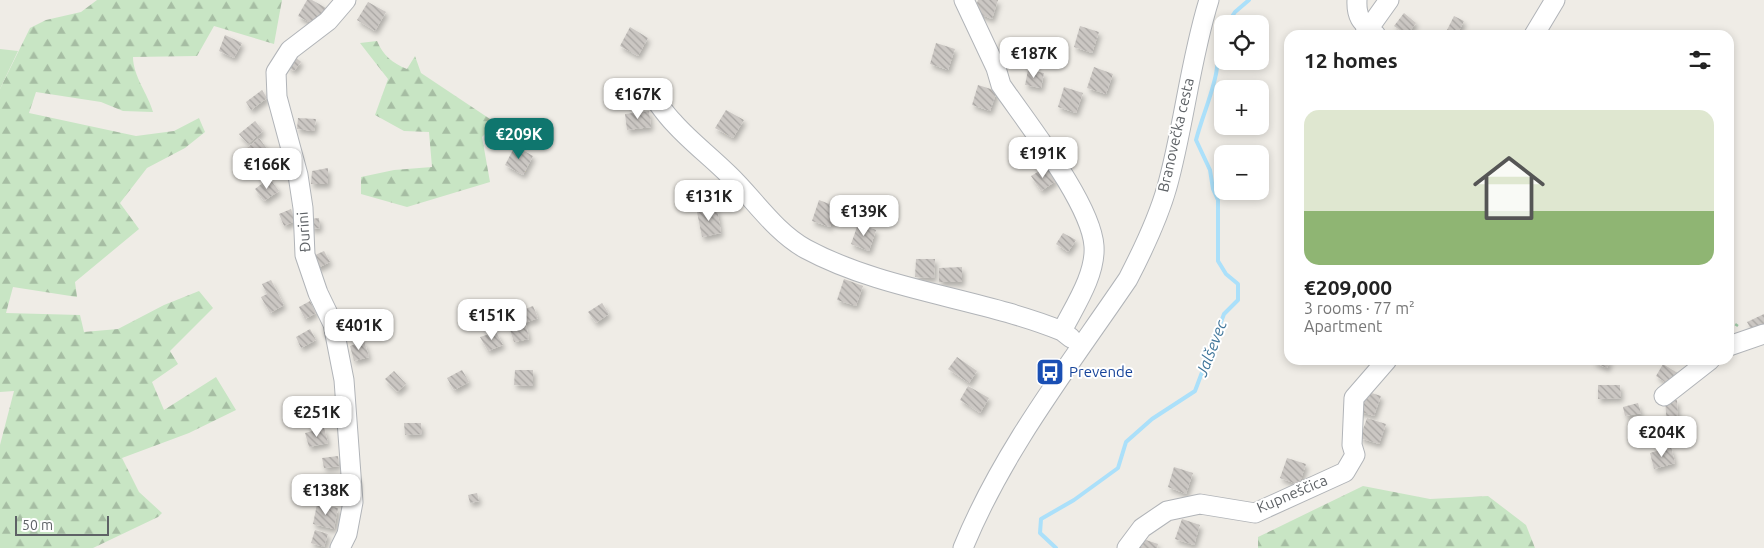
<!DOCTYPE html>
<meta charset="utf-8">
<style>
body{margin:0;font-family:Ubuntu,sans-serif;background:#f2f2f2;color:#222;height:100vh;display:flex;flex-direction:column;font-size:19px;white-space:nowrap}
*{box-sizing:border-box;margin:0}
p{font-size:16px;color:#767676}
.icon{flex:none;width:28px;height:28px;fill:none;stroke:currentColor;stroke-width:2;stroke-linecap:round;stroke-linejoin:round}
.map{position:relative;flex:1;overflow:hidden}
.details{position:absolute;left:1284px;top:30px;width:450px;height:335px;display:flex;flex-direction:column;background:#fff;border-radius:15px;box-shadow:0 2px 8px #0003}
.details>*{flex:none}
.buttons{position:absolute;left:1214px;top:15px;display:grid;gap:10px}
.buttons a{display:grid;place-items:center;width:55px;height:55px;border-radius:10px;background:#fff;box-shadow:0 2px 8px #0003;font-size:25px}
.scale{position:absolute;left:15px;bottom:12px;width:94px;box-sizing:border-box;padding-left:5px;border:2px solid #5e6266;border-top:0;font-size:14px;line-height:18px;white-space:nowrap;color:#5e6266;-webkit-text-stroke:4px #fff;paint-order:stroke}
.price{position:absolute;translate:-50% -42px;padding:0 11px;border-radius:10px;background:#fff;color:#222;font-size:16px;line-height:32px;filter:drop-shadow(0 1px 2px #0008)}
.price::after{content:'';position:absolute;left:50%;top:30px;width:15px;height:11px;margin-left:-8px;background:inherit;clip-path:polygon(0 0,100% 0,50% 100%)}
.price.selected{background:#0f766e;color:#fff}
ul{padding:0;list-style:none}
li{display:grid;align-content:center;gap:10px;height:265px;padding:0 20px}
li+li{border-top:1px solid #e0e0e0}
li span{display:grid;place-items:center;height:155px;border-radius:15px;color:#555}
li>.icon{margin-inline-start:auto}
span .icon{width:90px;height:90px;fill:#fffc;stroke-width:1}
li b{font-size:21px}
h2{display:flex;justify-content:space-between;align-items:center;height:60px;padding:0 20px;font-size:21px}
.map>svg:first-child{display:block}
.grass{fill:#c8e5c4}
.forest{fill:url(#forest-firs)}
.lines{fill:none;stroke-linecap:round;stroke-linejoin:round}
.stream{stroke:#abe0fa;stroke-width:4}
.building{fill:url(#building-back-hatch);filter:url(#shadow)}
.minor-casing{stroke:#b1b4b8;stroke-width:21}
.path{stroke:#9fc8a6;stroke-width:2.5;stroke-dasharray:5 2.5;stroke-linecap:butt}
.minor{stroke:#fff;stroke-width:19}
.labels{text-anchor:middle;stroke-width:4;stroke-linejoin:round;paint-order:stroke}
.street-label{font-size:15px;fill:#5e6266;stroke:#fff}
.transit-label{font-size:15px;fill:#164399;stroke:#fff;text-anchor:start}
.water-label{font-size:16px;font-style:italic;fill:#42779b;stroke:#fff}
</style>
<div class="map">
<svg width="1764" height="548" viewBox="0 0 1764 548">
<defs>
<pattern id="forest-firs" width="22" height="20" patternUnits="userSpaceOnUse" patternTransform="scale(1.25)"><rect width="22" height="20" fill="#c8e5c4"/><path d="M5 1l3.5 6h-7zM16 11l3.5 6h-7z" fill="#a6bda3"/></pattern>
<pattern id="building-back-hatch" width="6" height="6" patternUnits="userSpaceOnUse" patternTransform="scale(1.25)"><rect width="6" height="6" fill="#cbc7c3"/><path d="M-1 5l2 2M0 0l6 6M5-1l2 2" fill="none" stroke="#a8a5a2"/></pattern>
<filter id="shadow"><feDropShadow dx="2.5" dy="4" stdDeviation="2.5" flood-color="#0004"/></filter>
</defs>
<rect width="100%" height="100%" fill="#efece6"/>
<path class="grass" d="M0 49 18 51 0 89Z"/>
<path class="forest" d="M97 0H282L274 44 214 26 197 56 133 57C133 76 148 94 153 112L123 111 101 102 36 92 29 113 136 136 174 131 199 118 205 132 185 148 147 168 120 203 139 229 75 282 77 297 13 287 6 313 80 315 84 332 118 329 164 305 199 291 213 308 170 351 178 364 152 382 164 410 216 377 236 410 189 433 122 458 139 492 162 513 158 517 93 548H0V445L14 391 0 392V89L30 28 46 20 81 12Z
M377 41C383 55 392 63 407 69L415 56 421 73 496 123 482 137 490 182 407 207 361 194V177L394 170 432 167 429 132 404 131 375 115 388 79 360 43Z
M1363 486 1430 499 1488 496 1526 525 1535 548H1258V537Z"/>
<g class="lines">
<path class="stream" d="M1227 24 1235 12 1249 0
M1056 548 1040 533 1041 519 1074 500 1118 468 1126 442 1152 419 1195 391 1224 314 1238 300V284L1226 274 1218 261V200L1213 189 1210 170 1196 140C1205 105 1225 70 1216 33L1222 28"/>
</g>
<path class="building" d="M307 0H312L326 8 316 26 298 16Z
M978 0H998L992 19 974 12Z
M368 2 386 12 375 31 357 20Z
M1404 13 1416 23 1407 35 1394 26Z
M1454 16 1464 21 1457 35 1447 30Z
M1080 26 1099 32 1092 53 1074 47Z
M630 27 648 38 638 56 620 46Z
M225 35 242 43 234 58 219 51Z
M936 43 955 49 948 70 930 64Z
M1010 43 1032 46 1030 62 1008 59Z
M295 57 301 62 294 71 287 66Z
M1094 67 1113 74 1106 94 1087 88Z
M1028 70 1044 73 1041 88 1025 85Z
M978 85 997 91 990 111 972 105Z
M1064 87 1083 93 1076 113 1058 107Z
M262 90 267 98 251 110 246 102Z
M726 110 744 120 733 138 715 128Z
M649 111 651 127 627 130 625 114Z
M298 118 316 119 314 131 297 129Z
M255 121 263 131 248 144 239 134Z
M259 138 267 149 255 158 247 148Z
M515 146 533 156 523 175 505 165Z
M1046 167 1056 181 1041 191 1031 176Z
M328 168V184H311L312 171Z
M269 178 279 191 264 201 255 189Z
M819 200 837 207 830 227 812 221Z
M717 208 721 233 702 237 697 212Z
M291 209 295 221 284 226 279 214Z
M319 218 320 228 311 229 310 219Z
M858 224 876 230 869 251 851 244Z
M1063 233 1076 240 1068 252 1056 244Z
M324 251 330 262 316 269 311 257Z
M916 259H935L934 278 915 277Z
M962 267V282H939V268Z
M844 279 863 286 856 306 837 300Z
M271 280 284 305 270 313 261 297 267 294 262 284Z
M310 301 316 313 305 319 299 307Z
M602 303 609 314 596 323 588 312Z
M533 306 538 318 522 324 517 312Z
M359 313 363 327 348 331 345 317Z
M1764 314V325L1752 331 1747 322Z
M526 325 529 339 514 342 509 327Z
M310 329 316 340 301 348 296 337Z
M496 332 503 345 488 351 480 337Z
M364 341 369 357 354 361 350 346Z
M957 357 977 371 969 383 948 369Z
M1594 360H1610L1607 368 1593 362Z
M1663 364 1679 374 1671 386 1656 376Z
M462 370 469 382 454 390 447 378Z
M515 370H533V386L514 385Z
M394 371 406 384 397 392 385 379Z
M1598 385H1620L1621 398 1598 399Z
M968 386 989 398 980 413 960 400Z
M1362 390 1381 396 1374 416 1355 410Z
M1677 400 1679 437H1668L1665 401Z
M1638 403 1641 413 1625 416 1623 407Z
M1367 418 1386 424 1379 444 1360 438Z
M404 423H421L422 434 405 435Z
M324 428 328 443 309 447 305 433Z
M1671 447 1675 463 1654 469 1650 453Z
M338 456 339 466 324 468 322 458Z
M1287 458 1306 464 1299 485 1280 478Z
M1174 467 1193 473 1186 494 1168 487Z
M477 493 479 501 470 503 468 495Z
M317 504 338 508 334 529 313 524Z
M1182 519 1200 525 1194 545 1175 539Z
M315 530 328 534 324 547 311 543Z
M1140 538 1158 544 1157 548H1137Z"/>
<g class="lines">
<defs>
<path id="minor" d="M964 0 996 68 1001 85C1027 123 1091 203 1094 246 1096 275 1074 307 1062 331L1071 338
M1357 0C1356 19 1363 23 1376 35
M1364 35 1389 0
M1534 35 1555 0
M648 90C657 101 664 113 674 123 691 142 711 157 729 175 754 199 775 232 806 249 884 291 981 298 1062 331
M1729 346 1764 334
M1664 396 1710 360
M340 548 347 534 353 502 344 380 333 324 318 293 305 255 303 208 298 175 277 97 276 72 290 50 328 21 346 0
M963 548C1003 450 1069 366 1128 279 1143 250 1158 219 1167 187 1184 126 1190 61 1209 0
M1127 548 1142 528 1167 511 1200 504 1255 513 1345 472 1355 455 1352 445 1354 398 1387 360"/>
</defs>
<use href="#minor" class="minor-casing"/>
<path class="path" d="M1729 320 1738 326"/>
<use href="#minor" class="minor"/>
</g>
<defs>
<symbol id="bus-square" viewBox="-11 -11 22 22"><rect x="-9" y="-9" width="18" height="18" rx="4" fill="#1a4fb4" stroke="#fff"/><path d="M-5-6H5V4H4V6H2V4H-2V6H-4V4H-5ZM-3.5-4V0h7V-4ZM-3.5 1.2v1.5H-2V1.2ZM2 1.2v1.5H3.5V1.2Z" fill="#fff"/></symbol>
</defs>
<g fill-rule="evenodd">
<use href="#bus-square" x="1034" y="356" width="32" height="32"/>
</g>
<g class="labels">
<g class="street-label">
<text transform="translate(1176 135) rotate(-77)" y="5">Branovečka cesta</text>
<text transform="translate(304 232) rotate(-94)" y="5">Đurini</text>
<text transform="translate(1292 494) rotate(-23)" y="5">Kupneščica</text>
</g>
<g class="transit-label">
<text x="1069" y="377">Prevende</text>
</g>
<g class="water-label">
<text transform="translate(1211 348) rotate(-69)" y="6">Jalševec</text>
</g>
</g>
</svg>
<div class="buttons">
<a><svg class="icon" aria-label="locate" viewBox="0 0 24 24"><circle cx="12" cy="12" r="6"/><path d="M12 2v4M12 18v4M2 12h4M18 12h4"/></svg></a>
<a>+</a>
<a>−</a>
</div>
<div class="scale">50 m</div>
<b class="price" style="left:1034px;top:79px">€187K</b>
<b class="price" style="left:638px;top:120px">€167K</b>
<b class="price selected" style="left:519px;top:160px">€209K</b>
<b class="price" style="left:1043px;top:179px">€191K</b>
<b class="price" style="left:267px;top:190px">€166K</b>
<b class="price" style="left:709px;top:222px">€131K</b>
<b class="price" style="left:864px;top:237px">€139K</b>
<b class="price" style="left:492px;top:341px">€151K</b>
<b class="price" style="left:359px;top:351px">€401K</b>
<b class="price" style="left:317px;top:438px">€251K</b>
<b class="price" style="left:1662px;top:458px">€204K</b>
<b class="price" style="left:326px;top:516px">€138K</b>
<section class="details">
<h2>12 homes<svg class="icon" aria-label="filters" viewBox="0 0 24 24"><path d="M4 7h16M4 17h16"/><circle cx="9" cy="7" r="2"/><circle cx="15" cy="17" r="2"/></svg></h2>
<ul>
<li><span style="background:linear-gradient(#dfe7d0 65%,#8fb573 0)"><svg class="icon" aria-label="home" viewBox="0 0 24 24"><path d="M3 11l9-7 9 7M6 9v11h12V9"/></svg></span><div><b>€209,000</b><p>3 rooms · 77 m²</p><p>Apartment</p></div></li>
</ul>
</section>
</div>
